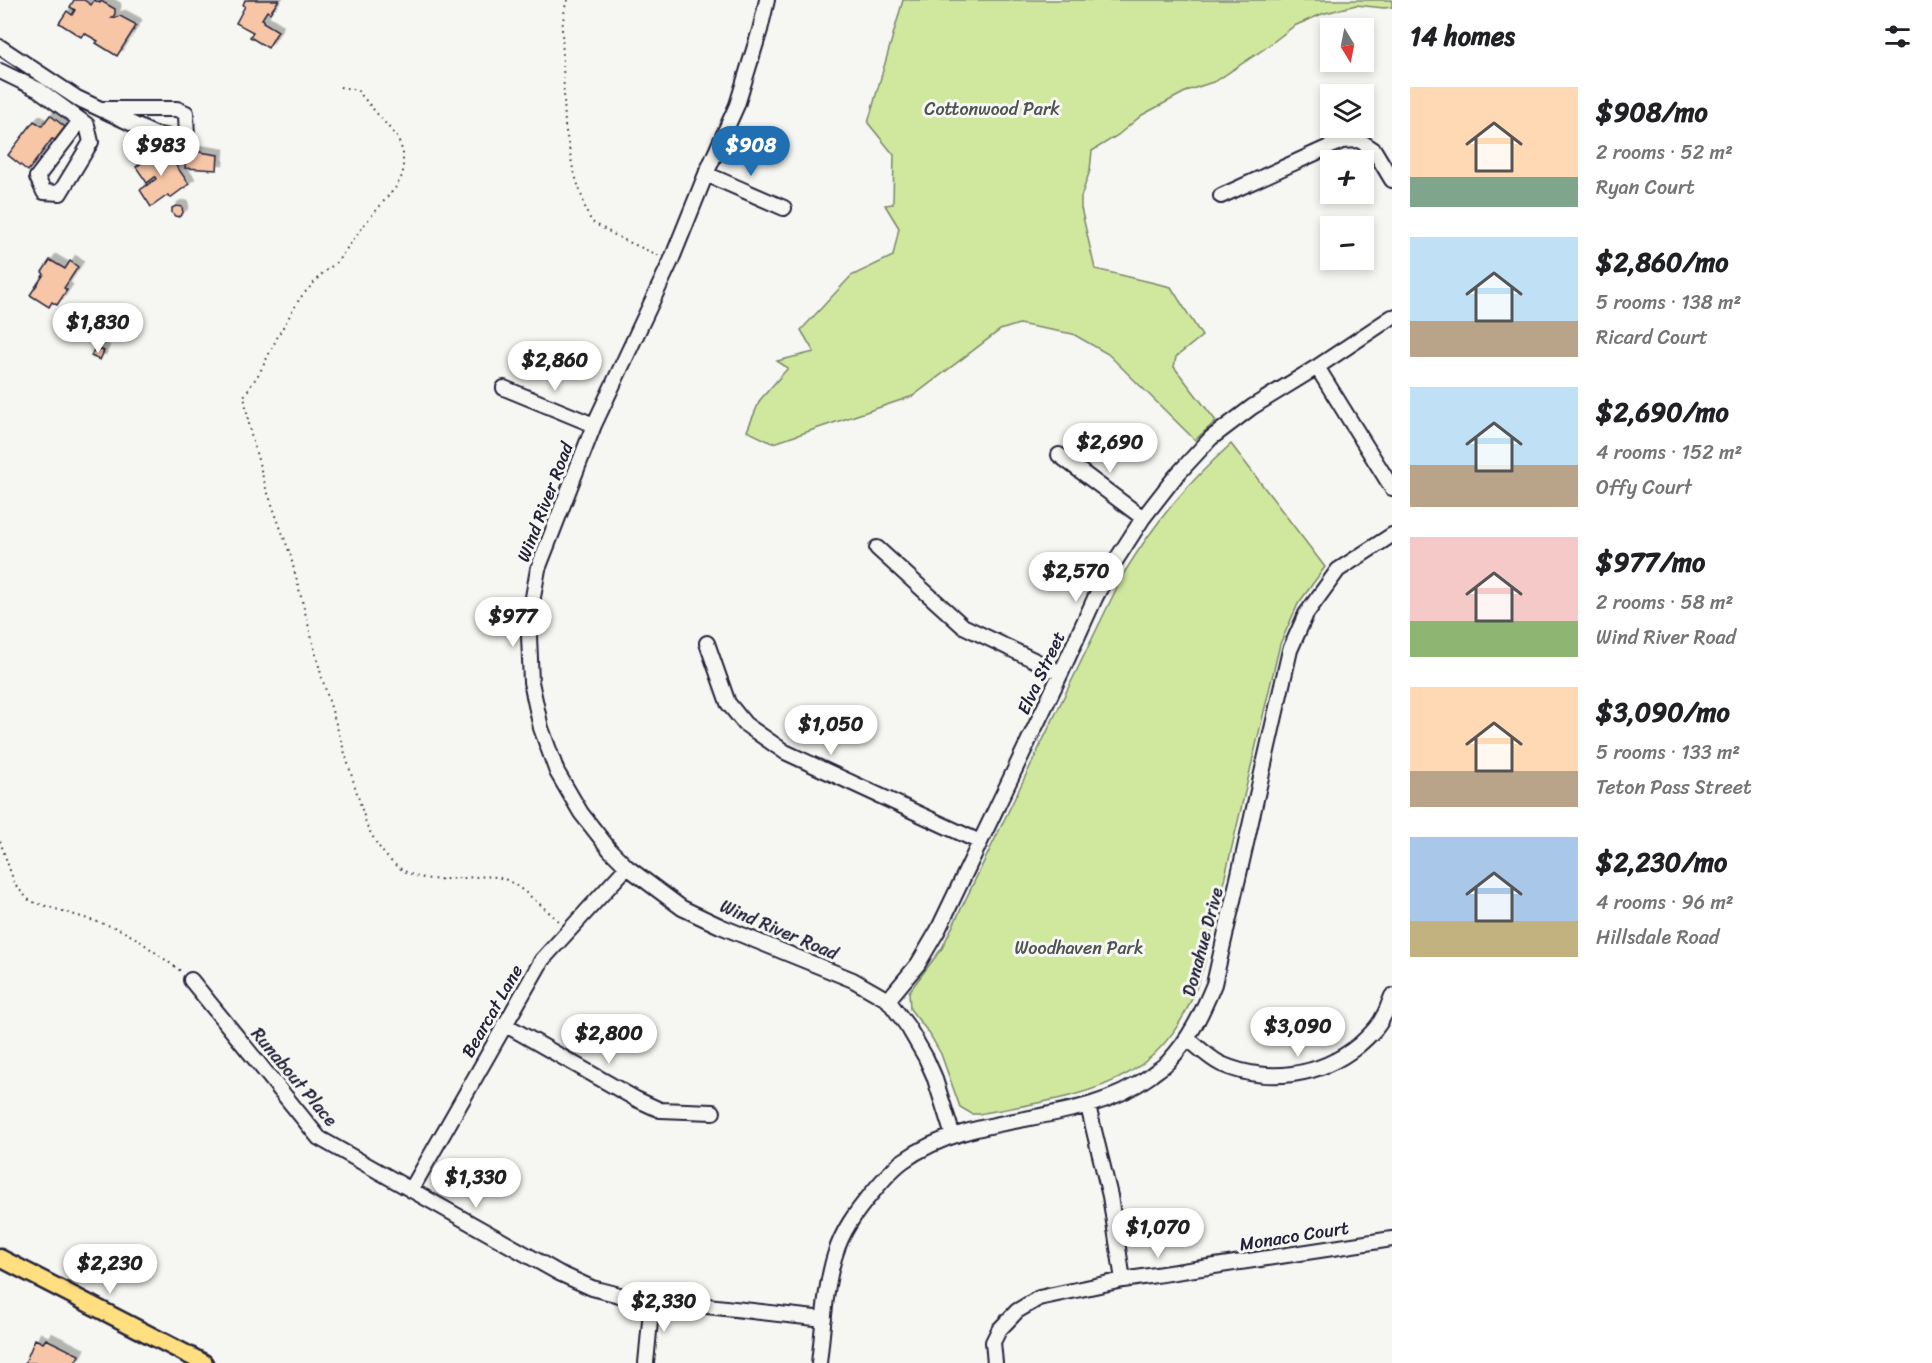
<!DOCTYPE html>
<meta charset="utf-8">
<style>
body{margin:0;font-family:Sriracha,sans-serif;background:#f2f2f2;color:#202124;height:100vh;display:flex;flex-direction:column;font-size:22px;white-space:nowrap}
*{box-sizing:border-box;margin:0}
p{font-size:20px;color:#757577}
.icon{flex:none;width:33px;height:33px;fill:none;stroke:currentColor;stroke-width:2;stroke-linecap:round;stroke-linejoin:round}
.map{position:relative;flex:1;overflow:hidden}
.sheet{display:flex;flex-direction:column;background:#fff;width:540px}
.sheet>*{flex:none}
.needle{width:39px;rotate:170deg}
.tools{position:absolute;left:1320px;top:18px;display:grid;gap:12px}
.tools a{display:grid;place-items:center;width:54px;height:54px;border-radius:0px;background:#fff;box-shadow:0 3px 9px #0003;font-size:30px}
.price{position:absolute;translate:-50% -51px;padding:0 14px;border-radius:21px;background:#fff;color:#222;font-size:20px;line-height:39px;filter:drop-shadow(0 2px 3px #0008)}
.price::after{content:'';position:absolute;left:50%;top:36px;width:18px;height:14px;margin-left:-9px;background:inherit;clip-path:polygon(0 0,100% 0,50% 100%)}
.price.selected{background:#1f6fb2;color:#fff}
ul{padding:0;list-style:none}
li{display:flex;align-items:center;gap:18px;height:150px;padding:0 18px}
li span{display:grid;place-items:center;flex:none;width:168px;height:120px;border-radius:0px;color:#555}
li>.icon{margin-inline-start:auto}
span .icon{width:72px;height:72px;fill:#fffc;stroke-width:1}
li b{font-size:26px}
h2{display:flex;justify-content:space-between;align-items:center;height:72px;padding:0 18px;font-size:26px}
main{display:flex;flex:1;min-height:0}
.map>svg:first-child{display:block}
.green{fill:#d0e89e;stroke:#79856c;stroke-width:1.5}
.building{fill:#f7c6a7;stroke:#22223b;stroke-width:1.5;filter:url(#shadow)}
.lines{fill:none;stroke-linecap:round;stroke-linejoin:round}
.minor-casing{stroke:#22223b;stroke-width:18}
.major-casing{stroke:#22223b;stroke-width:21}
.path{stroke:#22223b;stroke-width:2;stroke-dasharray:1.5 4.5;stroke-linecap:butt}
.minor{stroke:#f6f6f2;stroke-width:14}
.major{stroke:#ffdf80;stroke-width:16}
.labels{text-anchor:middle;stroke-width:6;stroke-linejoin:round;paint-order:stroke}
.park-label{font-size:18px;fill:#4e5454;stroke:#f6f6f2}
.street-label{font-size:18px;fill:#22223b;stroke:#f6f6f2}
</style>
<main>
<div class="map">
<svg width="1392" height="1363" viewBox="0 0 1392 1363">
<defs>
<filter id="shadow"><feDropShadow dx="5.5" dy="-5.5" stdDeviation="0" flood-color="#0004"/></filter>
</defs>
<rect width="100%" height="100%" fill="#f6f6f2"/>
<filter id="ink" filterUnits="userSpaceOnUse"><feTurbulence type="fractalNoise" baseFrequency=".0167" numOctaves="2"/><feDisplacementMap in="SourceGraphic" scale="12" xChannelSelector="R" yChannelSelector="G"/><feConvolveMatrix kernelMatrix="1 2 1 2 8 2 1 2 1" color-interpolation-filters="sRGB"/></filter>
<g filter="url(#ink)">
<path class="green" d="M903 0H1392V7L1384 8 1356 5 1322 14 1294 26 1264 49 1216 81 1189 90 1142 115 1118 135 1092 151 1090 170 1081 197V208L1095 269 1171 287 1202 336 1176 357 1174 367 1216 421 1195 440 1108 354 1073 334 1019 324 1000 330 913 396 777 442 772 443 747 431 760 400 788 368 777 361 814 352 801 330 851 276 893 256 899 228 885 205 893 204 894 155 868 123Z
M1231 444 1325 567 1298 604 1280 644 1204 965C1168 1089 1089 1093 979 1114H972L960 1107 941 1054 929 1033 910 1009 909 992 942 948 1124 573C1156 521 1186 485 1231 444Z"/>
<path class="building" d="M74 0H84L91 5 94 0 100 3 101 1 115 9V14L112 18 120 16 135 24 136 26 117 56 96 43 98 41 84 33 81 37 59 23 67 11 72 15 75 10 70 7Z
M245 0H279L270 13 267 11 262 19 264 20 263 22 278 31 268 48 250 37 253 32 236 23 245 6 243 5Z
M50 115 65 127 55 140 52 139 28 171 8 155 34 121 42 126Z
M166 146 178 162 175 164 189 184 170 198 168 195 151 207 140 190 156 179 155 177 147 183 136 167Z
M187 150 218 155 217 170 185 168Z
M176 206 182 207 183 213 179 217 175 216 172 213V208Z
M50 260 65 269 70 261 78 267 64 288 67 290 57 305 52 302 49 307 30 295 44 274 42 272Z
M95 347 104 351 100 360 91 356Z
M35 1339 43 1343 46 1339 79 1355 75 1363H25Z"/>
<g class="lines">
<defs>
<path id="minor" d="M767 0 760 30 737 105 706 174 671 261 594 425 538 569 530 614 529 636 531 682 541 728 557 772 581 813 610 850 627 867 682 908 720 926 853 980 888 1000 908 1027 926 1058 934 1076 953 1136
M0 47 77 98 154 134 187 140 186 113 177 109H101
M0 71 39 90 87 125 91 142 60 193 44 192 37 177 80 121
M706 174 784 208
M1221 196 1342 141 1359 140 1374 150 1392 180
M1317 367 1392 488
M504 388 594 425
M1059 455 1143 518
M877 548 963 626 1061 673
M707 643 728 703 745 724 785 752 980 842
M191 980 319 1138 559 1273 592 1288 627 1297 824 1319
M888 1000 918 964 938 930 1061 673 1095 598 1109 571 1143 518 1175 477 1211 438 1252 407 1317 367 1392 317
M504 1024 636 1099 660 1110 713 1112
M1188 1039C1198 1047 1209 1058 1221 1064 1267 1084 1320 1077 1359 1045 1368 1037 1378 1028 1383 1017 1387 1011 1389 1003 1392 996
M1088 1106 1110 1196 1123 1280
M411 1190 542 960 627 867
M646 1363 652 1300
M819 1363C823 1330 825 1286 835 1255 842 1231 856 1212 872 1193 881 1182 892 1169 903 1161 977 1108 1078 1129 1150 1076 1156 1071 1163 1067 1168 1062 1190 1039 1202 1013 1214 984L1290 650 1306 614 1338 570 1392 535
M995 1363 993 1342 999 1330 1017 1311 1039 1298 1123 1280 1392 1239"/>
<path id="major" d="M0 1258 204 1363"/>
</defs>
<use href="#minor" class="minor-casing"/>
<use href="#major" class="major-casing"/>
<path class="path" d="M568 0 565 7 562 30 565 126 573 169 587 213 592 222 622 239 660 256
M340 87 357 90 397 137 403 152V174L396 187 367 221 337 262 322 274 300 298 279 334 260 372 244 396 251 435 266 488 290 554 322 678 367 826C381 854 398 876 431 879 442 880 453 878 464 878 476 877 489 875 501 878 517 882 547 911 560 922
M0 841 15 885 30 901 117 928 137 939 182 972"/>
<use href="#minor" class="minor"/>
<use href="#major" class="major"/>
</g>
</g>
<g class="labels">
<g class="park-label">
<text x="992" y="115">Cottonwood Park</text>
<text x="1079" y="954">Woodhaven Park</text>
</g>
<g class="street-label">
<text transform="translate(545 502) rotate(-69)" y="6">Wind River Road</text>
<text transform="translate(1041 673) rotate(-65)" y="6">Elva Street</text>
<text transform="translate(779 930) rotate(23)" y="6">Wind River Road</text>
<text transform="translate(1203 942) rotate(-75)" y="6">Donahue Drive</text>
<text transform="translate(492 1011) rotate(-60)" y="6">Bearcat Lane</text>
<text transform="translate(294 1077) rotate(50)" y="6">Runabout Place</text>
<text transform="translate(1294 1236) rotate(-9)" y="6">Monaco Court</text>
</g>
</g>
</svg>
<div class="tools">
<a><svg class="needle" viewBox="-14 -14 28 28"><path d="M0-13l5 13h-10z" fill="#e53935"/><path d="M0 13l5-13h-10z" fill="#757577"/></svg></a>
<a><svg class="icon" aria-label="layers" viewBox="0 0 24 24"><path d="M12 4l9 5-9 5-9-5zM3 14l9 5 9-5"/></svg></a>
<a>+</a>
<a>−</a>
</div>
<b class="price" style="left:161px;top:177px">$983</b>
<b class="price selected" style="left:751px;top:177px">$908</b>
<b class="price" style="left:98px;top:354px">$1,830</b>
<b class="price" style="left:555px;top:392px">$2,860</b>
<b class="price" style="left:1110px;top:474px">$2,690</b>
<b class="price" style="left:1076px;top:603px">$2,570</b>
<b class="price" style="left:513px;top:648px">$977</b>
<b class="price" style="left:831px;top:756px">$1,050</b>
<b class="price" style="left:1298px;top:1058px">$3,090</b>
<b class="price" style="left:609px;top:1065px">$2,800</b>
<b class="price" style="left:476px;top:1209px">$1,330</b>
<b class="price" style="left:1158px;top:1259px">$1,070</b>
<b class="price" style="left:110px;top:1295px">$2,230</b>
<b class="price" style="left:664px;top:1333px">$2,330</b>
</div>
<section class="sheet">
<h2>14 homes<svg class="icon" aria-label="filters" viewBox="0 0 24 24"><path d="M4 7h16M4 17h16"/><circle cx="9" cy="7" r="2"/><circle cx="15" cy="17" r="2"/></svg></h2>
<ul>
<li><span style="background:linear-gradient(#ffd9b3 75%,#7fa58c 0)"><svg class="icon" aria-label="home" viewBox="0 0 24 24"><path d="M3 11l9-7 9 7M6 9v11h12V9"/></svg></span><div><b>$908/mo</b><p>2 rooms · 52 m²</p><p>Ryan Court</p></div></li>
<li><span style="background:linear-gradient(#bfe0f5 70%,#b9a48a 0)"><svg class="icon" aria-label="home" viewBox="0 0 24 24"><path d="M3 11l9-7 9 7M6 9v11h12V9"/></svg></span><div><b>$2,860/mo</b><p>5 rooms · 138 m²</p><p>Ricard Court</p></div></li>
<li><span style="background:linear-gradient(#bfe0f5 65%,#b9a48a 0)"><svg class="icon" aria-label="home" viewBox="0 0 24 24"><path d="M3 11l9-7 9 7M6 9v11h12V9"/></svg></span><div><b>$2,690/mo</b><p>4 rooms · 152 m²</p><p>Offy Court</p></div></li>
<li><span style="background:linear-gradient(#f6c9c9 70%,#8fb573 0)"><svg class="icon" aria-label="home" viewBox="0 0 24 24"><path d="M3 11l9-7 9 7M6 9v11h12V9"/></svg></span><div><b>$977/mo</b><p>2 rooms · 58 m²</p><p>Wind River Road</p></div></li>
<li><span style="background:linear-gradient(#ffd9b3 70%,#b9a48a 0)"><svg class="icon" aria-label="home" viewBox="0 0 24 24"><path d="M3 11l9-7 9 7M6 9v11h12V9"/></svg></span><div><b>$3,090/mo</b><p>5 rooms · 133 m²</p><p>Teton Pass Street</p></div></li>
<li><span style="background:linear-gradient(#a9c7e8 70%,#c2b280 0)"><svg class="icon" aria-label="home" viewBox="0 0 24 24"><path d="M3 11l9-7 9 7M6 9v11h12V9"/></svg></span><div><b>$2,230/mo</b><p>4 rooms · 96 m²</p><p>Hillsdale Road</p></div></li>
</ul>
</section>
</main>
